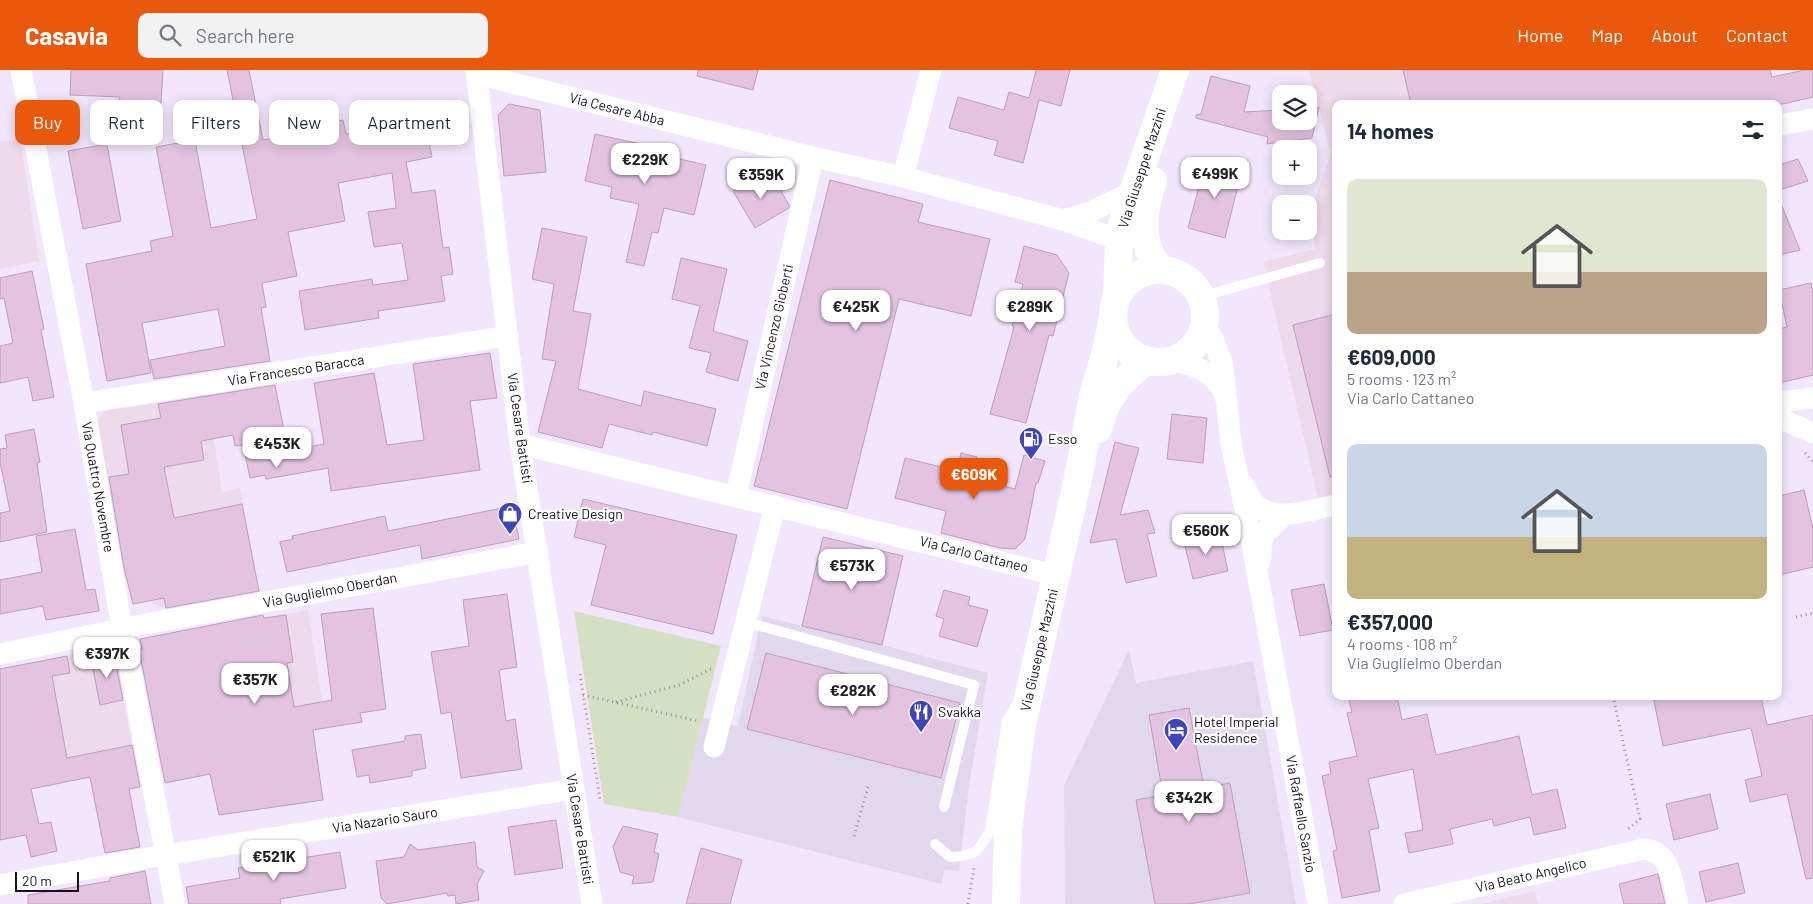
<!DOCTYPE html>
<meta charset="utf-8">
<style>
body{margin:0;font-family:Barlow,sans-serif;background:#f2f2f3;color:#1f2937;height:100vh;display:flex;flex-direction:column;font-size:19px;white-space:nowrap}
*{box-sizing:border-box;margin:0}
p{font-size:16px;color:#747a83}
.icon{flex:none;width:28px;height:28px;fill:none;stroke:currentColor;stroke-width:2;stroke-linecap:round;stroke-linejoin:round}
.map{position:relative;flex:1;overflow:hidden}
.drawer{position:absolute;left:1332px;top:30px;width:450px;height:600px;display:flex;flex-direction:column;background:#fff;border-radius:10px;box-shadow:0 2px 12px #0003}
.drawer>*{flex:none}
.hud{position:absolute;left:15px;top:30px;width:475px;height:45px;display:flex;gap:10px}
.tools{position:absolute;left:1272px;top:15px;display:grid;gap:10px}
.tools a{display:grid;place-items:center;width:45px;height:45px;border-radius:10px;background:#fff;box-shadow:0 2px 12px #0003;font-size:25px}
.scale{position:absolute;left:15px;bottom:12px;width:64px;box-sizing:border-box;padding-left:5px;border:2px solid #17111c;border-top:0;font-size:14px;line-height:18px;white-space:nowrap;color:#17111c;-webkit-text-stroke:4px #fff;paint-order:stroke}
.price{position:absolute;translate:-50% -42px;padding:0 11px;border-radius:10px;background:#fff;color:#222;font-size:16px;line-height:32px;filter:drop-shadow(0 1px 2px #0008)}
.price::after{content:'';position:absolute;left:50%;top:30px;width:15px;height:11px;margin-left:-8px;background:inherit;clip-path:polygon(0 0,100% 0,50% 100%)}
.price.current{background:#ea580c;color:#fff}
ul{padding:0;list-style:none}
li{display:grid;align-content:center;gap:10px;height:265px;padding:0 15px}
li span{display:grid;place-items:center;height:155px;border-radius:10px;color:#555}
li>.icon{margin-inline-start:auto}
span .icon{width:90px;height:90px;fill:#fffc;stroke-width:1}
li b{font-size:21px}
h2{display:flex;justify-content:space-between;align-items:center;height:60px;padding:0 15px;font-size:21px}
.tag{padding:0 18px;border-radius:10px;background:#fff;box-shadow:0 2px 12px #0003;font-size:18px;line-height:45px}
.tag.current{background:#ea580c;color:#fff}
header{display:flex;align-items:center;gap:30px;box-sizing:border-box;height:70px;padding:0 25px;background:#ea580c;color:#fff}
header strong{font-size:24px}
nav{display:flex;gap:28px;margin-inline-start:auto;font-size:18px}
.search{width:350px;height:45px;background:#f2f2f3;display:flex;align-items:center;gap:12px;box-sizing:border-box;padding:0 18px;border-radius:10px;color:#747a83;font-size:19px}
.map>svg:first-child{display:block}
.commercial{fill:#e2d8ed}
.industrial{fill:#eddaeb}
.green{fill:#d5dfc3}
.building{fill:#e3c3e0;stroke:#bc9fba}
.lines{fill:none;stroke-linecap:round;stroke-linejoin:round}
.path{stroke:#9a91a2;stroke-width:3;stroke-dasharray:1 4;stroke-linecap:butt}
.lane{stroke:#fff;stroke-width:10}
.street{stroke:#fff;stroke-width:21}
.primary{stroke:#fff;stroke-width:28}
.labels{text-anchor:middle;stroke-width:4.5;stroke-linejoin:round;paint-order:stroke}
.street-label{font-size:14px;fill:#17111c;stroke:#fff}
.poi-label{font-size:14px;fill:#17111c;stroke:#fff;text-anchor:start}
</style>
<header>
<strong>Casavia</strong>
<div class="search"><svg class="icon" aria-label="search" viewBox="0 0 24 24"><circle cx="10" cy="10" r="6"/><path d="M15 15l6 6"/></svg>Search here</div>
<nav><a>Home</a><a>Map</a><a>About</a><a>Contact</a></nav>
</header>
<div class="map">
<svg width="1813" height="834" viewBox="0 0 1813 834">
<rect width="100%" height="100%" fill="#f1e6fb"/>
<path class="commercial" d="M762 546 882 575 988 603 969 716 959 801 944 800 942 814 678 747 703 648 738 656Z
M1129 580 1136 613 1253 591 1296 834H1065L1064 715Z"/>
<path class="industrial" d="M1309 0H1770L1781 41 1779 42V34H1336V424L1318 428 1263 192 1316 179 1309 145 1331 84Z
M20 69 39 191 0 199V72Z
M207 324 222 422 240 418 259 522 166 539 149 531 133 534 115 459 96 351 105 341 158 333Z
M308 540 326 658 220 675 200 559Z
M114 576 136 698 0 725V599Z
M1535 821 1538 834H1481Z"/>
<path class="green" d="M574 541 721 576 678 747 604 734Z"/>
<path class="building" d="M71 0H163L161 33 119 32 120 27 70 25Z
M227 0H249L263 70 318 60 317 55 343 50 346 64 393 56 391 48 423 42 432 87 406 92 412 123 435 120 443 178 449 177 453 204 441 206 445 231 378 241 379 248 305 260 299 221 372 209 373 215 408 210 402 173 374 177 368 142 396 138 392 103 338 113 345 151 288 162 297 206 262 213 266 237 261 238 270 291 154 309 150 290 225 276 218 239 142 253 151 303 107 311 86 194 152 181 150 171 173 166 156 77 195 70 211 158 257 149Z
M698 0H758L753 20 697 6Z
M1036 0H1070L1061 36 1039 30 1023 93 994 85 998 71 949 58 958 27 1004 40 1009 22 1029 28Z
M1403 0H1770L1772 7 1805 0H1813V27L1783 34H1411Z
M1211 6 1250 16 1244 42 1281 40V51H1309V38L1319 37 1312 68 1267 74 1268 67 1196 48V45L1201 44Z
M509 34 540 40 546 102 504 106 498 45Z
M595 64 650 76 649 82 706 95 694 145 664 138 658 163 652 162 644 196 626 192 639 134 610 128 612 117 585 111Z
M107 74 121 151 83 159 68 81Z
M1798 89 1808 111 1779 120V95Z
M1206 90 1242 100 1225 168 1188 158Z
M762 104 767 113 774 109 789 135V138L755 158 733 121Z
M830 110 923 134 918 152 990 169 971 246 899 229 847 439 754 416Z
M1779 129 1800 180 1779 185Z
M542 158 587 167 573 241 591 244 578 319 641 336 644 321 716 339 707 376 653 362 652 365 609 354 602 378 538 362 556 291 542 289 554 214 532 209Z
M1024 176 1057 185 1069 203 1053 266 1049 265 1026 353 990 344 1014 257 1012 256 1023 214 1015 212Z
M681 188 727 199 713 261 748 271 738 311 706 302 711 283 689 278 700 236 672 229Z
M32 201 44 259 41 260 54 327 33 331 28 307 0 313V276L13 273 4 228 0 229V208Z
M1811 213 1813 222V305L1779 313V259L1787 257 1779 220Z
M1336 244V406L1330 407 1293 255Z
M490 283 497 328 470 331 480 400 331 421 328 398 266 409 265 405 250 408 243 375 235 376 233 365 201 371 204 390 164 397 174 448 242 434 259 521 166 538 164 528 133 534 124 498 109 407 129 404 121 355 161 348 158 334 275 315 288 381 324 374 314 313 374 303 387 375 424 370 413 294Z
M1172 344 1207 348 1203 393 1167 389Z
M34 359 40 392 37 393 47 462 0 472V443L10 441 0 392V379L7 378 5 365Z
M1115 372 1139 378 1120 445 1148 440 1155 463 1147 464 1157 506 1126 513 1116 469 1090 473Z
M961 383 977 387 972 408 1015 419 1024 385 1045 391 1038 413H1036L1025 469 1015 479 1000 478 941 463 946 441 895 428 905 388 957 401Z
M1804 420 1813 459V497L1779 505V426Z
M583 429 737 465 713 564 591 535 606 475 574 467Z
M512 436 519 469 422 489 420 475 287 502 280 472 293 469 292 466 385 446 388 461Z
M75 459 86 520 95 519 99 541 46 550 43 536 0 544V510L42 502 36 466Z
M1220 464 1228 501 1193 509 1184 472Z
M823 467 903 486 882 575 802 556Z
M1324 514 1333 560 1300 566 1291 520Z
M944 520 970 527 968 535 988 540 977 577 939 566 944 549 936 546Z
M507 524 517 597 499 600 506 651 515 649 522 699 461 708 451 642 441 644 431 582 469 576 463 530Z
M373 538 386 639 360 643 362 652 313 660 323 730 219 745 210 704 165 713 139 579H142L140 569 263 545 264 548 286 545 293 592 287 593 294 637 332 630 321 544Z
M766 583 960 633 941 708 747 659Z
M114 584 123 630 100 635 91 588Z
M67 586 70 603 52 606 67 688 132 675 140 717 129 719 140 777 105 783 90 707 31 719 39 754 51 752 57 781 31 787 26 765 0 770V599Z
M1348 626H1397L1402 650 1427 644 1436 685 1519 666 1532 725 1557 719 1566 758 1534 765 1530 747 1494 756 1492 749 1450 759 1453 774 1409 783 1405 763 1423 760 1413 699 1368 709 1379 758 1369 760 1380 821 1342 828 1333 781 1337 780 1322 706 1331 704 1329 692 1357 686 1347 643 1352 642Z
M1653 626H1761L1767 655 1813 645V808L1806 809 1787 724 1750 732 1745 710 1762 706 1751 658 1663 676Z
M1189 638 1204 718 1230 713 1250 823 1189 834H1155L1136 730 1163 725 1149 645Z
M421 664 426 698 412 701V706L370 713 369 705 357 707 352 680 405 671V666Z
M1710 724 1718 759 1674 770 1666 734Z
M556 750 563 798 515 805 508 757Z
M623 756 658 764 654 782 659 784 653 812 632 814 634 806 620 802 613 777Z
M475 772 477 797 484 801 477 814 479 830 456 834 455 825 448 826 447 823 387 834 381 828 376 791 404 787 410 774 418 780Z
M701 778 742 790 730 834H686Z
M340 782 346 818 280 829 281 834H189L186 817 240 808 238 798 303 790 302 788Z
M1738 793 1745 823 1706 832 1699 802Z
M145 801 151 834H28V825L110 811V808Z
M1658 804 1665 834H1624L1619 814Z"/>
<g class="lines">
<path class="path" d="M1805 383 1813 392
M1796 547 1813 543
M580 604 600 729H597
M583 625 698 651
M1613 626 1640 749 1628 759
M616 632 679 615 711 599
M854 766 868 717
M968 834 974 798"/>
<path class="lane" d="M1200 227 1320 193
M746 552 974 615 944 737
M935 774 950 787C975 786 977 783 990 761L1007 651 1017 634"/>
<path class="street" d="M21 0 84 333 119 541 175 834
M476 0 520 374 592 834
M476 4 813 87 903 107 1063 150 1119 170
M1779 55 1813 49
M903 107 931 0
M1063 150 1090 142 1132 122
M1204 255 1213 269 1223 296 1231 374 1249 458 1318 834
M1170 291C1194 294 1217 302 1225 327
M1779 332 1813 328
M84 333 508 266
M1779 348 1813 363
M520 374 1055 505
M1244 415C1247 420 1249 428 1253 432 1273 455 1312 439 1336 435
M736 426 813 87
M1260 492 1262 470 1267 460 1270 459 1284 445
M0 584 135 556 538 482
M714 677 775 436
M0 815 153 787 574 719
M1404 834 1644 779C1672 782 1672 812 1678 834"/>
<path class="primary" d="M1153 111C1143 140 1137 178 1163 200
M1113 246a46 46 0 1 1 92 0a46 46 0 1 1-92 0Z
M1117 227 1119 170 1122 154 1175 0
M1098 359 1105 337 1119 315 1146 290
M1006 834 1008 758 1022 655 1079 404 1093 325 1107 278 1113 247"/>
</g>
<defs>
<symbol id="fuel-pin" viewBox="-11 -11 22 30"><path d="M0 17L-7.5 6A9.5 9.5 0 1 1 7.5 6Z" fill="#3e45b9" stroke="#fff"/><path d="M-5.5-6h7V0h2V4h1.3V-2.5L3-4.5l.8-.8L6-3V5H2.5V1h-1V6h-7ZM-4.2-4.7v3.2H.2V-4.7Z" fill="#fff"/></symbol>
<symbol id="shop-pin" viewBox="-11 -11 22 30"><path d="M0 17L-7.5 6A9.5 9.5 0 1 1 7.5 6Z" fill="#3e45b9" stroke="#fff"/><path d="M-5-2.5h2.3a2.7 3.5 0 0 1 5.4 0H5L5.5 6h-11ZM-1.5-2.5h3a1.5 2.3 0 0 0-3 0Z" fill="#fff"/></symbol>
<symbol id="restaurant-pin" viewBox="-11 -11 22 30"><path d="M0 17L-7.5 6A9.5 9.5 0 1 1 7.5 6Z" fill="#3e45b9" stroke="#fff"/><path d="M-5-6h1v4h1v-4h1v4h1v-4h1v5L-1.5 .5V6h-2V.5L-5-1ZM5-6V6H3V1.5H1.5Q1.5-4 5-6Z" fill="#fff"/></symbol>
<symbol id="hotel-pin" viewBox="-11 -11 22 30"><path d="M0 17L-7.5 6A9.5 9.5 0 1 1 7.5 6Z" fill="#3e45b9" stroke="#fff"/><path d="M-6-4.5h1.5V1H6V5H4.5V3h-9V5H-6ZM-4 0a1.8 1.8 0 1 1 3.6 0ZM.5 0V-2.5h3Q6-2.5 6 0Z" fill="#fff"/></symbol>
</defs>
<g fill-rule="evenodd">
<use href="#fuel-pin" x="1017" y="355" width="28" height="38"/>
<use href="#shop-pin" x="496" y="430" width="28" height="38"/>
<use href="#restaurant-pin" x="907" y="628" width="28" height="38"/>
<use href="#hotel-pin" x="1162" y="646" width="28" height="38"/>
</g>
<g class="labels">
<g class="street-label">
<text transform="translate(617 39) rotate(14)" y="5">Via Cesare Abba</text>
<text transform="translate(1142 98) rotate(-72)" y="5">Via Giuseppe Mazzini</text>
<text transform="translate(774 257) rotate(-77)" y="5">Via Vincenzo Gioberti</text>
<text transform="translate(296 300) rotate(-9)" y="5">Via Francesco Baracca</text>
<text transform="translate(520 358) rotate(82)" y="5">Via Cesare Battisti</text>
<text transform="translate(98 417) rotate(80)" y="5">Via Quattro Novembre</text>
<text transform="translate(974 484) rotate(14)" y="5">Via Carlo Cattaneo</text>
<text transform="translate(330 520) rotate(-11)" y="5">Via Guglielmo Oberdan</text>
<text transform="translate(1039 580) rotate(-77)" y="5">Via Giuseppe Mazzini</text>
<text transform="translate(1301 744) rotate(80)" y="5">Via Raffaello Sanzio</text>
<text transform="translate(385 750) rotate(-9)" y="5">Via Nazario Sauro</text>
<text transform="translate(580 759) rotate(81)" y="5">Via Cesare Battisti</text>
<text transform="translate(1531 805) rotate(-13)" y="5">Via Beato Angelico</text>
</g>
<g class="poi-label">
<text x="1048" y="374">Esso</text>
<text x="528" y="449">Creative Design</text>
<text x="938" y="647">Svakka</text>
<text x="1194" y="657">Hotel Imperial<tspan x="1194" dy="16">Residence</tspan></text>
</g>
</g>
</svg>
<div class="tools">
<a><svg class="icon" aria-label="layers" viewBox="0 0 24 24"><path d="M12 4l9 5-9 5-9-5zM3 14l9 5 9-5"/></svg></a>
<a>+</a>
<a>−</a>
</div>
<div class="scale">20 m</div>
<b class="price" style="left:645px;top:115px">€229K</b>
<b class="price" style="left:1215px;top:129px">€499K</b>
<b class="price" style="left:761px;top:130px">€359K</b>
<b class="price" style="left:856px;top:262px">€425K</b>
<b class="price" style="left:1030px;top:262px">€289K</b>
<b class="price" style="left:277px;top:399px">€453K</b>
<b class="price current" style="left:974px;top:430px">€609K</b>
<b class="price" style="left:1206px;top:486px">€560K</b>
<b class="price" style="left:852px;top:521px">€573K</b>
<b class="price" style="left:107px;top:609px">€397K</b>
<b class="price" style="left:255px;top:635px">€357K</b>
<b class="price" style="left:853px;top:646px">€282K</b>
<b class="price" style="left:1189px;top:753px">€342K</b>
<b class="price" style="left:274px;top:812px">€521K</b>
<div class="hud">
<a class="tag current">Buy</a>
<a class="tag">Rent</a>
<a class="tag">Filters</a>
<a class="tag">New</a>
<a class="tag">Apartment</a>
</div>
<section class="drawer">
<h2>14 homes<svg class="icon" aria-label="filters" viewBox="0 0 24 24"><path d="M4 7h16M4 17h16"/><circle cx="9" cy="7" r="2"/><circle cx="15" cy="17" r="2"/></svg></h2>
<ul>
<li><span style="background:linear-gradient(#dfe7d0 60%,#b9a48a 0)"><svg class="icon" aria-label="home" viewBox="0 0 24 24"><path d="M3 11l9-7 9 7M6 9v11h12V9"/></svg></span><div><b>€609,000</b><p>5 rooms · 123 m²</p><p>Via Carlo Cattaneo</p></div></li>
<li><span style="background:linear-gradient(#c9d6e8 60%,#c2b280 0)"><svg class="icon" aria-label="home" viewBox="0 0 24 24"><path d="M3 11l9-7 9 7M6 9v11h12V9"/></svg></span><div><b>€357,000</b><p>4 rooms · 108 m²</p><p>Via Guglielmo Oberdan</p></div></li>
</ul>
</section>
</div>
